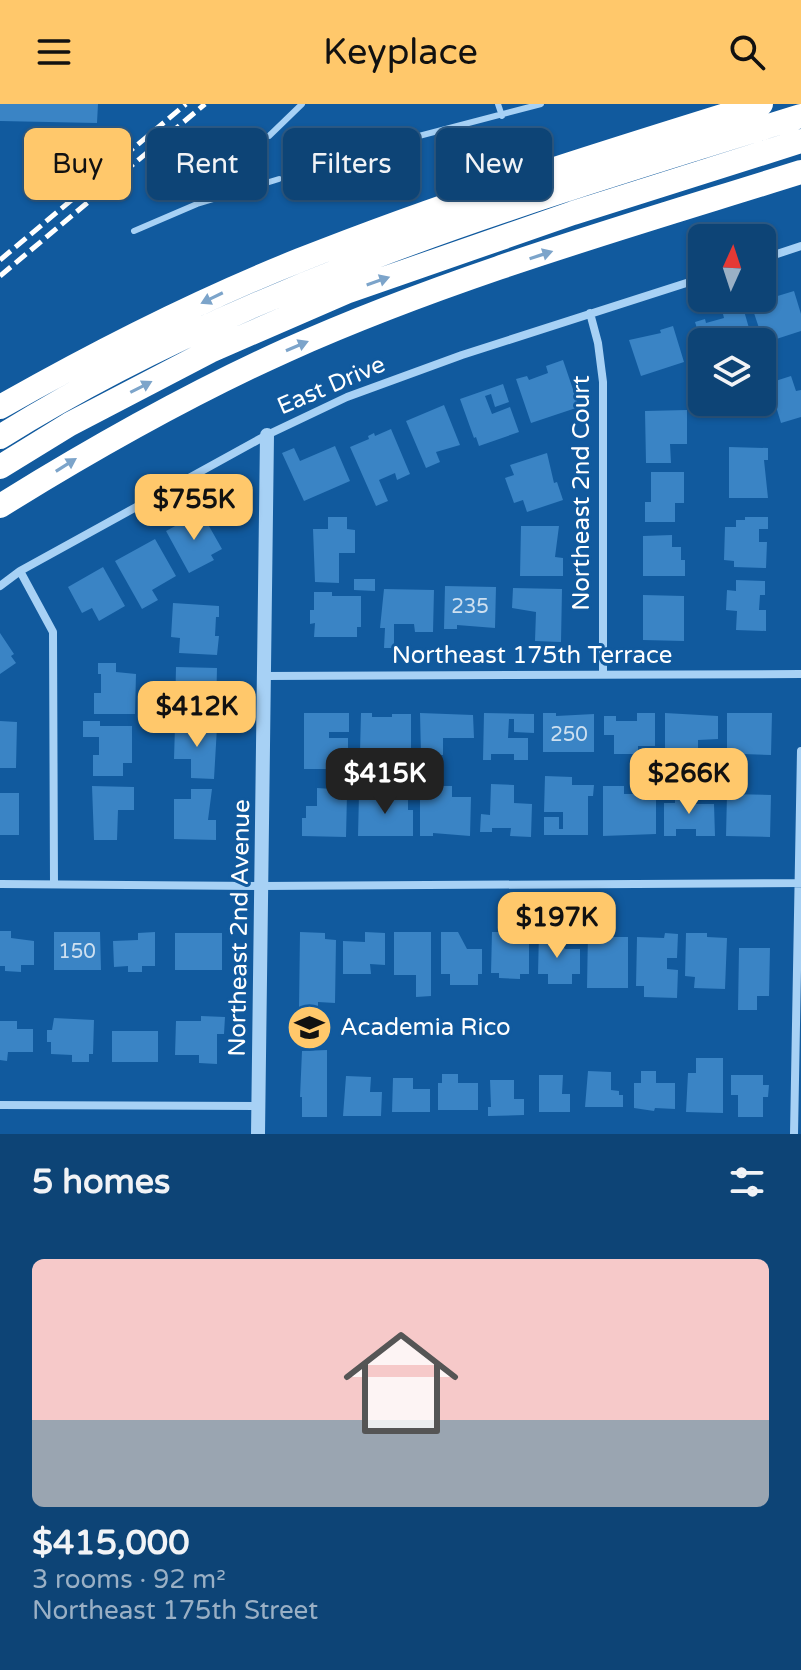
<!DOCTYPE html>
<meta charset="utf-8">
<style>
body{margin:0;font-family:"Varela Round",sans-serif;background:#164b7b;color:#f1f3f6;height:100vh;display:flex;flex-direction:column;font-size:30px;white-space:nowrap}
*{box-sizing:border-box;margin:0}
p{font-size:26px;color:#9ab0c5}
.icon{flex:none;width:44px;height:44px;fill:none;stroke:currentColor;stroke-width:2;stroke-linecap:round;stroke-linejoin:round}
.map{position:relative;height:1030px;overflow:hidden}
.sheet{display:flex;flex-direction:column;background:#0d4476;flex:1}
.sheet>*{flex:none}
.guide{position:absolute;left:24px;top:24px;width:754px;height:72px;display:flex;gap:16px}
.needle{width:52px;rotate:3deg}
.tools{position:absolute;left:688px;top:120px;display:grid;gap:16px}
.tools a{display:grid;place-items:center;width:88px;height:88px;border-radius:12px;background:#0d4476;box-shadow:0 2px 6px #0004,0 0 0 2px #2d5c88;font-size:40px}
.price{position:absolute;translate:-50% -68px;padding:0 18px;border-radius:16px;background:#ffc86b;color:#111;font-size:26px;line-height:52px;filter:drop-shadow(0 2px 4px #0008)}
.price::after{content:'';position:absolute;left:50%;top:48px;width:24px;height:18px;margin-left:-12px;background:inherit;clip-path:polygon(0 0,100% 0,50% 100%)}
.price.active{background:#222;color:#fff}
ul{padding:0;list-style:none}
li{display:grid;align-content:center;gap:16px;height:424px;padding:0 32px}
li span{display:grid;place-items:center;height:248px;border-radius:12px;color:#555}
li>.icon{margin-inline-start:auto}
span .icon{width:144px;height:144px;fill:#fffc;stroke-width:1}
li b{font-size:34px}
h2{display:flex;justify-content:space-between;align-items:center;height:96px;padding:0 32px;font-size:34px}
.pill{padding:0 28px;border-radius:12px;background:#0d4476;box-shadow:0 2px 6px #0004,0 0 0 2px #2d5c88;font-size:28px;line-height:72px}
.pill.active{background:#ffc86b;color:#111}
header{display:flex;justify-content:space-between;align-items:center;height:104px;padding:0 32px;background:#ffc86b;color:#111;font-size:36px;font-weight:600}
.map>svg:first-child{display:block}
.building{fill:#3a84c5}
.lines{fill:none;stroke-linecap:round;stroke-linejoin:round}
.service{stroke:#a7d1f5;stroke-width:6}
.minor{stroke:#a7d1f5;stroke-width:8}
.tertiary{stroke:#a7d1f5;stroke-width:14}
.motorway{stroke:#fff;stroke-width:24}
.rail{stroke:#fff;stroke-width:5;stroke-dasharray:14 6;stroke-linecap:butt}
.oneway{fill:#7ca4ca}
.labels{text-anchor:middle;stroke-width:6;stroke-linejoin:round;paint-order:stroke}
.number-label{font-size:20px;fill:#cee0f0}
.street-label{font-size:24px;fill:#fff;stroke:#115a9e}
.poi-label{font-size:24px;fill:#fff;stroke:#115a9e;text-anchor:start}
</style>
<header><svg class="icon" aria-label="menu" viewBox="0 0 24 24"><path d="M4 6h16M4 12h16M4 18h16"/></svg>Keyplace<svg class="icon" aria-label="search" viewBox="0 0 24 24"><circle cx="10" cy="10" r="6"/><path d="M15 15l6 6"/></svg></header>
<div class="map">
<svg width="801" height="1030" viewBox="0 0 801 1030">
<rect width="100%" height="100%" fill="#115a9e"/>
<path class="building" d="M0 0H98L97 19 0 17Z
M794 187 801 210V227L764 239 751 200Z
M742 200 751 231 735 238H710L708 231 700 234 695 218 705 215 706 219 724 214 722 206Z
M673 222 684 258 641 272 629 236 661 229 660 226Z
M563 256 579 303 531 319 516 275 527 272 529 276 548 269 546 262Z
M791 272 796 287 801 286V313L781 319 769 279Z
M503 280 509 298 495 303 491 290 485 292 492 310 510 303 519 328 479 342 476 333 474 334 460 295Z
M444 301 460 341 436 348 440 358 426 364 406 317Z
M687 306V340H670L671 359H646L645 307Z
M391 325 410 370 397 376 395 369 379 376 388 397 376 402 350 343 369 335 368 332 374 329 375 332Z
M335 342 350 377 304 397 282 349 294 344 300 357Z
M729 343 768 344V356H764L768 394H729Z
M547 349 554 379 557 378 563 396 527 408 523 396 514 399 505 374 514 371 510 361Z
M651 368H684V399H675V418H645V398H651Z
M201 408 222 445 211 451 214 456 189 469 166 427Z
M328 413H347V425L355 426V449H339V479L315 478 313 425H328Z
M745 413H768V425H759V438H767L766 464 734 463V457L724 456 725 423H736V416H745Z
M521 422H559L555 453 563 454V472H520Z
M672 431V443H681V456H685V472H643V432Z
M155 435 176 472 152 486 158 496 142 505 115 457Z
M103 463 125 502 99 517 92 504 82 509 68 483Z
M354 475H375V487L354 486Z
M736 476 765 477V491H760L759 506H766V527L736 526 737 507 726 506 727 486 736 487Z
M445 482 496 483 495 524 457 521V525H444Z
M513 484 562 485 561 538 535 537 536 508 512 504Z
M384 485 434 486 433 528H415L414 520H394V544H384L385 524H380Z
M314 488H332V492H361V523H357V533H314L315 519 310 520V506H314Z
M643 491 684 492V537L643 536Z
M173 499 219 502V513H216L215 532H219L217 551 179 549 180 534 171 533Z
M0 529 14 550 11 552 16 559 0 570Z
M98 559H116V568L136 570 135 610H94V589H101V570H98Z
M176 563 217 564 216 608 175 607Z
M304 609H349V628H329V634H348V651H341L340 665H304Z
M361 609H372V613H392V610H411V648H360Z
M420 609 473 611 474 634H443V651H421Z
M484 609 534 610V629L514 628V615H509L508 634H528V656H514V650H491V656H483Z
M543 609H556V612L594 610V648H543Z
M637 609H655V642H638V650H614V631H604V612H616V617H637Z
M665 609 718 612V635L698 636V651L665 650Z
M727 609H772L771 651 743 650V661L727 660Z
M0 617 17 618 16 664H0Z
M83 617H100V622H132V659H123V672H93V651H99V633H83Z
M175 622 217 623 214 675 191 674V655H174Z
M545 672 572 673V681H594L593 692H588V731H544V713H559V725H563V708H544Z
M491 680 514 681V699L532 700 531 733 510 732 511 724H492V728H480L481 710 490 711Z
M92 682 134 683V706H118L117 736H94Z
M420 682H452V693H471L470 732 433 729V732H420Z
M603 682H624V690H656V730L603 732Z
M317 684 332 685V690H347L346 733 302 732V714H306V702H317Z
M191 685H212L208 716H216V736L174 735V695H191Z
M0 689H19V731H0Z
M359 690H408V706H413V732H358Z
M675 690H696V700H714L715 732H696V725H676V732H664V699H675Z
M727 690 771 691 770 733 726 732Z
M0 827H11V834L34 837V861H21V868L5 867V862H0Z
M588 827 609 828V833H628V884H587Z
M54 828H100L101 866H54Z
M155 828V862H142V868H128V862L114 863 113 837 138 836V829Z
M300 828 325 829V835L336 836 335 899 318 898V905H299Z
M365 828 385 829V861L370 860 371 870H343V837L365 838Z
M394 828H431V892L416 893V871H394Z
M441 828H458L467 845H482V870H478V881H450V870H441Z
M492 828H529V870H520V875L499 874V869H491Z
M539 828H554L565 845H580V870H572V880H548V870H538Z
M175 829H222V866H175Z
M665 829 678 830 677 854H667V865L678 866 677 894 644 893V882H636L637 833 664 834Z
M686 829H707V833L727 834 725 885 694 884 695 873 685 872Z
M739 844H770L769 892H757V906H738Z
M201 912 225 913 224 930H217V960L199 959V951H175L176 917H201Z
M54 914 94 916 93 950H89V958H72V951L51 950V938H47V926H52Z
M0 917H17V925H33V948H8L7 957 0 956Z
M112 927H158V958H112Z
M327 946V1013H302V993H300L302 947Z
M696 954H723V1009L686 1008 688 969H696Z
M588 967 611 968V986L619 987V991H623V1003H585Z
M641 967H656V979H675V1005L655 1004 654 1007 634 1004V979H641Z
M442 970H458V979H478V1006H438V979H442Z
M539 971H563L562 990H570V1008H539Z
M731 971H763V981H769L768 993H763V1013H738V991H731Z
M346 972 371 973 370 988H382L381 1012H343Z
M393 974H413V985H430V1008H392Z
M490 976H514V995H524V1011L488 1012V1003H491Z"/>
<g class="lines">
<path class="service" d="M498 0 502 12
M354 49 541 0
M197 100 193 84 198 71 239 41 269 32 302 0
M134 127 197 100 279 75"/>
<path class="minor" d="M762 155 801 142
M590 209 598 239 603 278V570
M20 467 53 528 54 780
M0 482 20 467 267 331 347 293 462 251 702 174
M264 572 801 570
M0 780 262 782 801 779
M0 1001 259 1002
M794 1030 801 647"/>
<path class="tertiary" d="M258 1030 267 331"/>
<path class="motorway" d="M0 303C97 248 197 197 300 156 451 96 606 48 761 0
M0 333C245 180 527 97 801 12
M0 363 70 320 210 247 346 188 573 109 801 37
M0 402C92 345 187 291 287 246 452 172 629 122 801 68"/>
<path class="rail" d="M0 156 186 0
M0 172 205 0"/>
</g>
<defs><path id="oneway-solid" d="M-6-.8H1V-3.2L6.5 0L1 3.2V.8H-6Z" transform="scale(2)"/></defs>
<g class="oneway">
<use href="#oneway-solid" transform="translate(541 151) rotate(-18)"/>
<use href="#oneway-solid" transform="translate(378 177) rotate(-19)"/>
<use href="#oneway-solid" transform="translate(212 194) rotate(154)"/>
<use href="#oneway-solid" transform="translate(297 242) rotate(-23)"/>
<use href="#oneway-solid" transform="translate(141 283) rotate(-27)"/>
<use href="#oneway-solid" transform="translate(66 361) rotate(-32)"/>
</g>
<defs>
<symbol id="school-disc" viewBox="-11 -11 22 22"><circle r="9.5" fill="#ffc86b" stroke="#115a9e"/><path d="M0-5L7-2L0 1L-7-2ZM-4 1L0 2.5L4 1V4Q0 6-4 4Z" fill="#111"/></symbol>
</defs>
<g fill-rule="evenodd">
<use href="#school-disc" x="284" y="898" width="51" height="51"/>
</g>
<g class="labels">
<g class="number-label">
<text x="470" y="509">235</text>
<text x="569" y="637">250</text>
<text x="77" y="854">150</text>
</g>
<g class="street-label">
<text transform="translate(331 281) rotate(-23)" y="8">East Drive</text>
<text transform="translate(581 389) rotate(-90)" y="8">Northeast 2nd Court</text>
<text x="532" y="559">Northeast 175th Terrace</text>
<text transform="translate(239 824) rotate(-89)" y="8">Northeast 2nd Avenue</text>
</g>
<g class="poi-label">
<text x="340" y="931">Academia Rico</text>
</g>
</g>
</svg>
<div class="tools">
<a><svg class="needle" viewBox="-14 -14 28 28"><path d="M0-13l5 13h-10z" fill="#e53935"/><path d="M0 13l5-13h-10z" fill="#9ab0c5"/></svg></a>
<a><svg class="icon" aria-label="layers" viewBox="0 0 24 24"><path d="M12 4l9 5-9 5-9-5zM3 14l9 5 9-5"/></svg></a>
</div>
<b class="price" style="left:194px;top:438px">$755K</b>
<b class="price" style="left:197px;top:645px">$412K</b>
<b class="price active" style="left:385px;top:712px">$415K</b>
<b class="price" style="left:689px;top:712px">$266K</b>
<b class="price" style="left:557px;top:856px">$197K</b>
<div class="guide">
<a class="pill active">Buy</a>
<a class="pill">Rent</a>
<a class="pill">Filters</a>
<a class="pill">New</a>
</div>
</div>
<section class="sheet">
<h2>5 homes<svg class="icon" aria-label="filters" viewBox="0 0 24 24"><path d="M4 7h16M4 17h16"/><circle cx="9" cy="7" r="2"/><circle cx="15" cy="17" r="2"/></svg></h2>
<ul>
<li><span style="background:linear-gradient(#f6c9c9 65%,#9aa5b1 0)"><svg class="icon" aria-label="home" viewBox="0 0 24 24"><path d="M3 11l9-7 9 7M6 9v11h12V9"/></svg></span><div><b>$415,000</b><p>3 rooms · 92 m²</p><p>Northeast 175th Street</p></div></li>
</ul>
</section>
